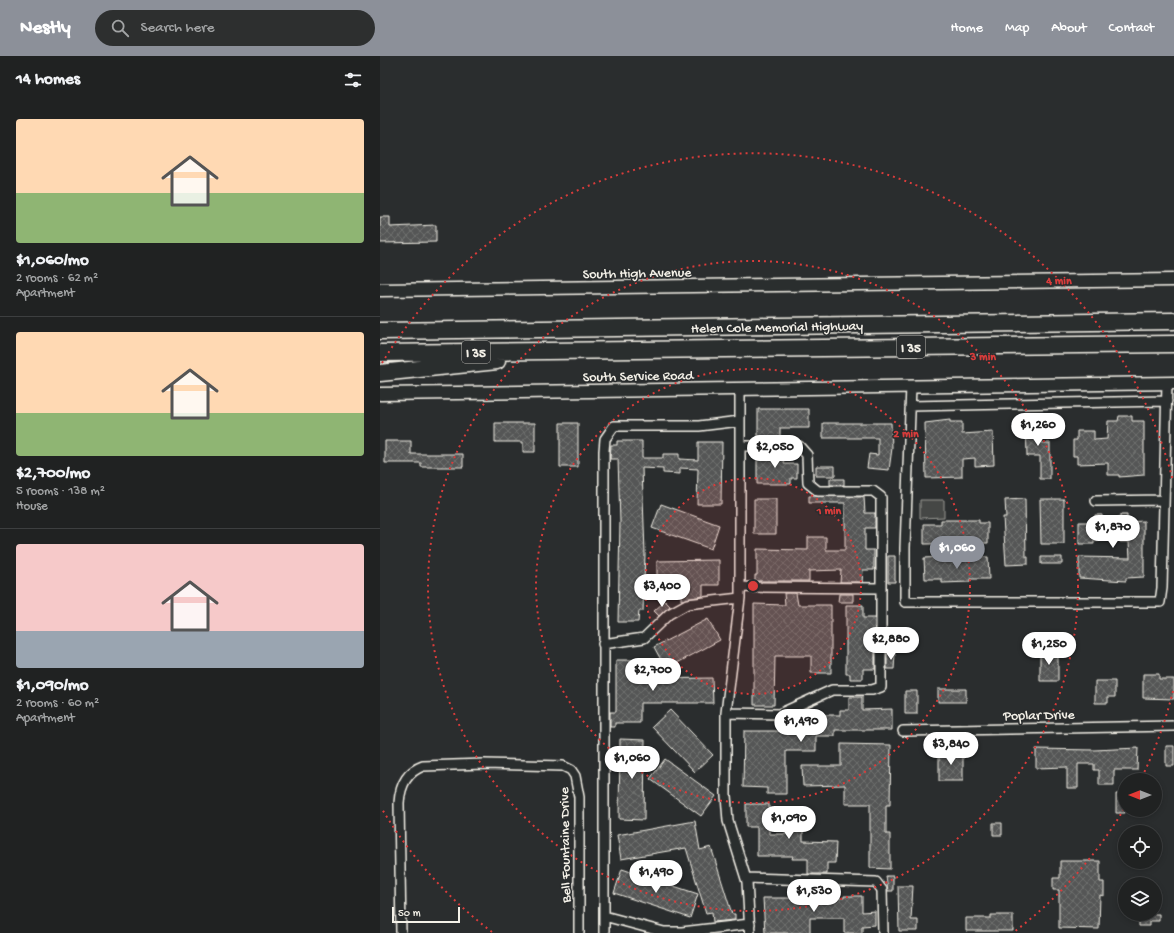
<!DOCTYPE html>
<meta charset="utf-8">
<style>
body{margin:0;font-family:"Gochi Hand",sans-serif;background:#2d2f2f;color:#f1f3f6;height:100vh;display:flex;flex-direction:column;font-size:15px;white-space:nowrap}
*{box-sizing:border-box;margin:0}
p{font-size:13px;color:#a2a4a5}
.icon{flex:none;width:22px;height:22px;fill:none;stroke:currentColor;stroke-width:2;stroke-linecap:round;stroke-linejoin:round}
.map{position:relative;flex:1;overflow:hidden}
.panel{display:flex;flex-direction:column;background:#202222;width:380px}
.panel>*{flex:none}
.needle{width:26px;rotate:270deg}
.controls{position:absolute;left:738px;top:717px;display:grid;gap:8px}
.controls a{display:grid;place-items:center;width:44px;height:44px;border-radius:50%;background:#202222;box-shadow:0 2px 6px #0003,0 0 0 1px #3d3f40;font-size:20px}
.scale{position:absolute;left:12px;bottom:10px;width:68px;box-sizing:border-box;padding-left:4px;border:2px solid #f4f1e8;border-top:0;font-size:11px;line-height:14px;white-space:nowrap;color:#f4f1e8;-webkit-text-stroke:3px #2a2d2e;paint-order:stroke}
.price{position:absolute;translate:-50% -34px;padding:0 9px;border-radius:14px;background:#fff;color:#222;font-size:13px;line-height:26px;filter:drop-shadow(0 1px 2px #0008)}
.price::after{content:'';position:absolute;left:50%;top:24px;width:12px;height:9px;margin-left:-6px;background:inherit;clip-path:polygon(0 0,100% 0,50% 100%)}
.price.active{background:#8c9099;color:#fff}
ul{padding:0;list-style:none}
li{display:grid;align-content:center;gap:8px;height:212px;padding:0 16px}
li+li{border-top:1px solid #3d3f40}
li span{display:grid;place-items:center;height:124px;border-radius:4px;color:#555}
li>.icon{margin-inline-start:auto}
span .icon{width:72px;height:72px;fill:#fffc;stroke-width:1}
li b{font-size:17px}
h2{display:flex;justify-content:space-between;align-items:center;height:48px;padding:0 16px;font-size:17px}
header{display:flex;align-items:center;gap:24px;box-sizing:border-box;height:56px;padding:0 20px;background:#8c9099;color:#fff}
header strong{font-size:19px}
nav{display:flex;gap:22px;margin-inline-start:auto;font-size:14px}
.search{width:280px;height:36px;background:#2d2f2f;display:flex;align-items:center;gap:10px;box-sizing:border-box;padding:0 14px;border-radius:22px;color:#a2a4a5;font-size:15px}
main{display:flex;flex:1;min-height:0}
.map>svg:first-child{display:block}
.pitch{fill:#444645;stroke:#9c9c96}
.building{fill:url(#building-cross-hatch);stroke:#f4f1e8}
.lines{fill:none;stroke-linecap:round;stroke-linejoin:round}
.minor-casing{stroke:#f4f1e8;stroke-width:12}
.secondary-casing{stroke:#f4f1e8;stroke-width:15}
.motorway-casing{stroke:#f4f1e8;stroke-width:19}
.minor{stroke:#2a2d2e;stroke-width:9}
.secondary{stroke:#2a2d2e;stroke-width:12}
.motorway{stroke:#2a2d2e;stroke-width:16}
.ring{fill:none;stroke:#d93c3b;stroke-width:2;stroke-dasharray:2 4}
.labels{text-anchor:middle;stroke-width:3;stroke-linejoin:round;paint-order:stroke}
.shield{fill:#2a2d2e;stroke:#b7b6b0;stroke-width:1}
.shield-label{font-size:13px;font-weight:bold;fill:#f4f1e8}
.street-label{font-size:14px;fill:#f4f1e8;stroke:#2a2d2e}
.centre{fill:#d93c3b;stroke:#2a2d2e;stroke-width:2}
.ring-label{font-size:12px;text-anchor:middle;font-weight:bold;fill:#d93c3b;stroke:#2a2d2e;stroke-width:3;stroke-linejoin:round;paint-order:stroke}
</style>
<header>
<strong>Nestly</strong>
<div class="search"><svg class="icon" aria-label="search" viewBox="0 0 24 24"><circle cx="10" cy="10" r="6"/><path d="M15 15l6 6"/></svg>Search here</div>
<nav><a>Home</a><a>Map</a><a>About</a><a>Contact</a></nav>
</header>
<main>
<section class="panel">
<h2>14 homes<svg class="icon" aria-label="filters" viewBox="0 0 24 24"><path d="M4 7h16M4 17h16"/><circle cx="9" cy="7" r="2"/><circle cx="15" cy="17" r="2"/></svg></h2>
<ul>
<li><span style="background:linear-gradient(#ffd9b3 60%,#8fb573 0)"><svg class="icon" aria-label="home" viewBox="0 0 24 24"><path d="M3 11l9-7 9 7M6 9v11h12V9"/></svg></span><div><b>$1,060/mo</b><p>2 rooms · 62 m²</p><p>Apartment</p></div></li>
<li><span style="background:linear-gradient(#ffd9b3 65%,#8fb573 0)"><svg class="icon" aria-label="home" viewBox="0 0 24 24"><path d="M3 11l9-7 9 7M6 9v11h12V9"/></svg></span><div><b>$2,700/mo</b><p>5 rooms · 138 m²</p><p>House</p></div></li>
<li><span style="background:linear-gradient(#f6c9c9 70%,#9aa5b1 0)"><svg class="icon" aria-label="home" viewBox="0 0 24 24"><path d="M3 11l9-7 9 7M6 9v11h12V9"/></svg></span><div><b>$1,090/mo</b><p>2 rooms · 60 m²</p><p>Apartment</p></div></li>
</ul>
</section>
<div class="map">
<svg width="794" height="877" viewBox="0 0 794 877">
<defs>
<pattern id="building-cross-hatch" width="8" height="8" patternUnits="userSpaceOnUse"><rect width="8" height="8" fill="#555756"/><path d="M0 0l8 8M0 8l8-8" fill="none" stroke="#6e706e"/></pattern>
</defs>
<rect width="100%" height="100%" fill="#2a2d2e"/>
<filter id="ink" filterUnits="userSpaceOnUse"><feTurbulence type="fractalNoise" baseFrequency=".025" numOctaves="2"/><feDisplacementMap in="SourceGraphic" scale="8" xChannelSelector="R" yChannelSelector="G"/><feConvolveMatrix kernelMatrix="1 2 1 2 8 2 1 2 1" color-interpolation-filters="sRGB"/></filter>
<g filter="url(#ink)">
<path class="pitch" d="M540 444H564V461L540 462Z"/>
<path class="building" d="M0 161H10V171L56 169V186L0 187Z
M378 353H429V372H400V384H378Z
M739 360H752V365H764V419L739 421V419H728V407L697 408V400H693V384H697V375H714V384L727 383 728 365H738Z
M570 364V366H582V378L613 376 614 409 595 410V402L582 403V421L546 422 545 367Z
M646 364H661V387H670V423H660V400H647Z
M115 367H155V396H143V386H115Z
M180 367H198V411H180Z
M443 367H511L512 392 509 414 487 412 489 398 498 399V382H443Z
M5 385H31V398H83V411H41V407H5Z
M237 385H262V402H283V398H299V403L318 404V386H342L341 448H317L318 413 300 412V418L283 417V413L262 412 265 498 263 555H259L258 566H238L240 466 238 403H230L231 389H237Z
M377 396 405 397 404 408H417V422H411V428H377Z
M436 410H455V420H436Z
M450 423H464V429H450Z
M429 440 484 441 485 457H495V472H485V494H494V514H483L482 526H460L461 514 429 515V525H375V519H377V493L428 494V481H446V494H465V447H429Z
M374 443H396V478H374Z
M645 443 646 501H648V508L626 509 623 461H626L625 444Z
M660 443H684V488H661Z
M281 448 339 469 331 493 272 472Z
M715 459H722V462H740V459H747V466L764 465V521L746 522V525L699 522V501L750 502 749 486H740V484L714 485V488H699V466H715Z
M561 464H599V467H608V487L544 488V468H561Z
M508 500H515V526H508Z
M561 501V504L594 503V501H608L609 523H590V526L562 527V523H545L544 502Z
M661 501H682V508H661Z
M339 504V529H323V540L301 544V531L302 529 277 530V505Z
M404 537H416L418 549H451V617H431V600H395L394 649H374V548L405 549Z
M459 538H473V546H458Z
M285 545 290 550 279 560 274 555Z
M466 549H483V562H495V613H483V623H470V618H466Z
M328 563 340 584 286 613 274 591Z
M660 595H678V625H660Z
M507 598H515L514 613H507Z
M236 604H260V623L332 622 333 647H260V667H235V671H230V656H236Z
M763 618H779V623H794V643L763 642Z
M715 625H735V641H728V647H715Z
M558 633H586V646H558Z
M525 635H537V658H525Z
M469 641H482V654L512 653V674H455V680H436V695H406V738H387V732L363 731 364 675H430V657H437V659H460V654H469Z
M290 654 333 699 315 716 272 671Z
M240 683 265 684 264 764 239 763Z
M461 688 511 689 510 749H506V778H510V813L490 812V748H465V729L423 730 422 710H461Z
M786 690H794V710H786Z
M758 692 757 714H734V729H719V714H714V708H698V732H687V711L656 712V693L714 694Z
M559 695H583V725H559Z
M285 703 336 740 321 760 270 723Z
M736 738H745V757H736Z
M366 748H389V778H410V756H423V785L456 786 455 807H447V818H428V803H412L413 800H377V771H366Z
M315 765 320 794 331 791 352 858H355V864L333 866 332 856 326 857 306 792 241 803 237 779Z
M613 767H622V779H613Z
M680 805H720V826H724V840L720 839 719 873 679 872V834H673V822H680Z
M242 813 318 838 310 862 234 837Z
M506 820H513V835H508Z
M429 830H437V842H464V840H482V856L495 855V869L482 870V877H464V862H430V877H385L383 842H429Z
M518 830H533L531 864H538V875H519Z
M759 858H779V865H770V870H759Z
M611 859H633V875H586V862H611Z"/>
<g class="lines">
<defs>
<path id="minor" d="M531 330 525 492V546H780L782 532 787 327
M360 332V542L346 657V739L348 765 367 826 370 877
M530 350 787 345
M716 445 784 444
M360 531 501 532
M223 588 264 582 289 558 307 548 360 542
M346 657 399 658 452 634H492L501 631V441L493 435H438L428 427 427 399 419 390H360
M523 675 794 670
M366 822 496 826 502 834 503 877
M224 860 284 876H302L370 868
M21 877 19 747C20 731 26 716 43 710L104 708 183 710 191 714 195 720 199 741V877
M224 877V395L225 383 234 370H319L360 365"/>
<path id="secondary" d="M0 234 794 224
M0 338 794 327"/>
<path id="motorway" d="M0 275 794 265
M0 297 794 288
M0 317 117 305"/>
</defs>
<use href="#minor" class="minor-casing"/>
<use href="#secondary" class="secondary-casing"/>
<use href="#motorway" class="motorway-casing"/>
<use href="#minor" class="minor"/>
<use href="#secondary" class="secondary"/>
<use href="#motorway" class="motorway"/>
</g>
</g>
<circle cx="373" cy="530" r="108" fill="#d93c3b" fill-opacity=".12"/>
<g class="ring">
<circle cx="373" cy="530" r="108"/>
<circle cx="373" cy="530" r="217"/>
<circle cx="373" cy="530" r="325"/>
<path d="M793 635A433 433 0 0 1 761 723M744 753A433 433 0 0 1 634 876M112 876A433 433 0 0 1 2 753M2 307A433 433 0 0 1 793 425"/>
</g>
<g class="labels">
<g class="shield">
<rect x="517" y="280" width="28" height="22" rx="3"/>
<rect x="82" y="285" width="28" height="22" rx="3"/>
</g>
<g class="shield-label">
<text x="531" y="296">I 35</text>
<text x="96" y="301">I 35</text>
</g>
<g class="street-label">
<text transform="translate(257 216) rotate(-1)" y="5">South High Avenue</text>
<text transform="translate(397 270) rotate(-1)" y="5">Helen Cole Memorial Highway</text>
<text transform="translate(258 319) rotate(-1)" y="5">South Service Road</text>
<text transform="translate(659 658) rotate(-1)" y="5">Poplar Drive</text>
<text transform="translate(184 789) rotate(-91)" y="5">Bell Fountaine Drive</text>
</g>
</g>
<circle cx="373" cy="530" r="6" class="centre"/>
<g class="ring-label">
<text x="679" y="228">4 min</text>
<text x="603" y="304">3 min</text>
<text x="526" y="381">2 min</text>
<text x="449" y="458">1 min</text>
</g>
</svg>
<div class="controls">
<a><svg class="needle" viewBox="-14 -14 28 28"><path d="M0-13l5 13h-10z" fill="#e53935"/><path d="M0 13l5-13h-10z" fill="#a2a4a5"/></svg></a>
<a><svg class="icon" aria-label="locate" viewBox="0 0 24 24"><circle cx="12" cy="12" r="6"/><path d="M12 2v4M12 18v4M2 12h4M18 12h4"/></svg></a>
<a><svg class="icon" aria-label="layers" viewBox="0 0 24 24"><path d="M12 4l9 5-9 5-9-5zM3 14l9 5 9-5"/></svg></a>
</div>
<div class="scale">50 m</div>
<b class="price" style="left:658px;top:391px">$1,260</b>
<b class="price" style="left:395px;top:413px">$2,050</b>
<b class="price" style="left:733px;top:493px">$1,870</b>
<b class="price active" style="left:577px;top:514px">$1,060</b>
<b class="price" style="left:282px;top:552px">$3,400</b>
<b class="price" style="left:511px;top:605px">$2,880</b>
<b class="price" style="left:669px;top:610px">$1,250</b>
<b class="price" style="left:273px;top:636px">$2,700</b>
<b class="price" style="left:421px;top:687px">$1,490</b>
<b class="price" style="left:571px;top:710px">$3,840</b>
<b class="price" style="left:252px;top:724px">$1,060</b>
<b class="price" style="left:409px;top:784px">$1,090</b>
<b class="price" style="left:276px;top:838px">$1,490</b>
<b class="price" style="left:434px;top:857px">$1,530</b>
</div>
</main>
